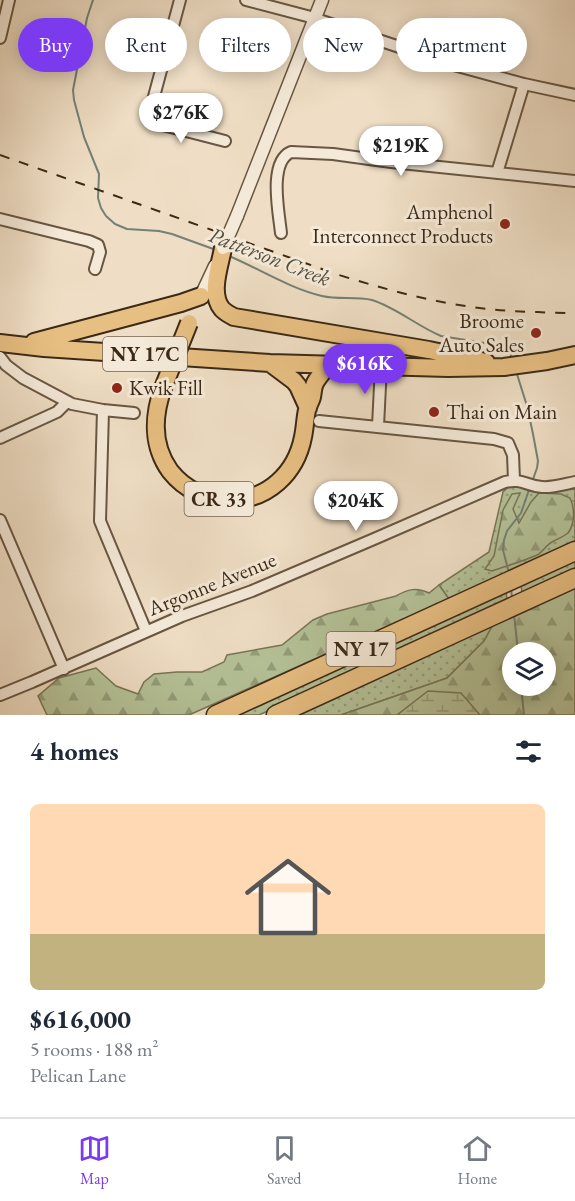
<!DOCTYPE html>
<meta charset="utf-8">
<style>
body{margin:0;font-family:"EB Garamond",serif;background:#f2f2f3;color:#1f2937;height:100vh;display:flex;flex-direction:column;font-size:22px;white-space:nowrap}
*{box-sizing:border-box;margin:0}
p{font-size:20px;color:#747a83}
.icon{flex:none;width:33px;height:33px;fill:none;stroke:currentColor;stroke-width:2;stroke-linecap:round;stroke-linejoin:round}
.map{position:relative;height:715px;overflow:hidden}
.details{display:flex;flex-direction:column;background:#fff;flex:1}
.details>*{flex:none}
.banner{position:absolute;left:18px;top:18px;width:540px;height:54px;display:flex;gap:12px}
.controls{position:absolute;left:502px;top:642px;display:grid;gap:12px}
.controls a{display:grid;place-items:center;width:54px;height:54px;border-radius:50%;background:#fff;box-shadow:0 3px 15px #0003;font-size:30px}
.price{position:absolute;translate:-50% -51px;padding:0 14px;border-radius:21px;background:#fff;color:#222;font-size:20px;line-height:39px;filter:drop-shadow(0 2px 3px #0008)}
.price::after{content:'';position:absolute;left:50%;top:36px;width:18px;height:14px;margin-left:-9px;background:inherit;clip-path:polygon(0 0,100% 0,50% 100%)}
.price.on{background:#7c3aed;color:#fff}
ul{padding:0;list-style:none}
li{display:grid;align-content:center;gap:12px;height:318px;padding:0 30px}
li span{display:grid;place-items:center;height:186px;border-radius:9px;color:#555}
li>.icon{margin-inline-start:auto}
span .icon{width:108px;height:108px;fill:#fffc;stroke-width:1}
li b{font-size:26px}
h2{display:flex;justify-content:space-between;align-items:center;height:72px;padding:0 30px;font-size:26px}
.pill{padding:0 21px;border-radius:27px;background:#fff;box-shadow:0 3px 15px #0003;font-size:21px;line-height:54px}
.pill.on{background:#7c3aed;color:#fff}
.tabs{display:flex;justify-content:space-around;align-items:center;height:84px;border-top:2px solid #e0e1e3;background:#fff;font-size:16px;color:#747a83}
.tabs a{display:grid;justify-items:center;gap:3px}
.tabs .on{color:#7c3aed}
.map>svg:first-child{display:block}
.grass{fill:url(#grass-dots);stroke:#787657;stroke-width:1.5}
.forest{fill:url(#forest-firs);stroke:#787657;stroke-width:1.5;fill-rule:evenodd}
.wetland{fill:url(#wetland-marsh);stroke:#787657;stroke-width:1.5}
.lines{fill:none;stroke-linecap:round;stroke-linejoin:round}
.stream{stroke:#748175;stroke-width:2}
.minor-casing{stroke:#685642;stroke-width:14}
.tertiary-casing{stroke:#685642;stroke-width:15}
.primary-casing{stroke:#3b2916;stroke-width:20}
.motorway-casing{stroke:#3b2916;stroke-width:21}
.minor{stroke:#f5ead9;stroke-width:10}
.tertiary{stroke:#f5ead9;stroke-width:12}
.primary{stroke:#e8bf82;stroke-width:16}
.motorway{stroke:#e8bf82;stroke-width:18}
.rail{stroke:#3b2916;stroke-width:2;stroke-dasharray:10 10;stroke-linecap:butt}
.tertiary-bridge-casing{stroke:#685642;stroke-width:15;stroke-linecap:butt}
.primary-bridge-casing{stroke:#3b2916;stroke-width:20;stroke-linecap:butt}
.tertiary-bridge{stroke:#f5ead9;stroke-width:12}
.primary-bridge{stroke:#e8bf82;stroke-width:16}
.poi-dot{fill:#8f2418;stroke:#f5ead9;stroke-width:2}
.labels{text-anchor:middle;stroke-width:6;stroke-linejoin:round;paint-order:stroke}
.shield{fill:#f5ead9;stroke:#736350;stroke-width:1.5}
.shield-label{font-size:20px;font-weight:bold;fill:#3b2916}
.poi-label{font-size:21px;fill:#3b2916;stroke:#f5ead9;text-anchor:end}
.street-label{font-size:21px;fill:#3b2916;stroke:#f5ead9}
.water-label{font-size:22px;font-style:italic;fill:#534e3e;stroke:#f5ead9}
</style>
<div class="map">
<svg width="575" height="715" viewBox="0 0 575 715">
<defs>
<pattern id="grass-dots" width="8" height="8" patternUnits="userSpaceOnUse" patternTransform="scale(1.5)"><rect width="8" height="8" fill="#b5c298"/><path d="M2 2h.1M6 6h.1" fill="none" stroke="#949e7b" stroke-width="1.8" stroke-linecap="round"/></pattern>
<pattern id="forest-firs" width="22" height="20" patternUnits="userSpaceOnUse" patternTransform="scale(1.5)"><rect width="22" height="20" fill="#b5c298"/><path d="M5 1l3.5 6h-7zM16 11l3.5 6h-7z" fill="#949e7b"/></pattern>
<pattern id="wetland-marsh" width="20" height="14" patternUnits="userSpaceOnUse" patternTransform="scale(1.5)"><rect width="20" height="14" fill="#b5c298"/><path d="M1 5h8M5 5V1M11 12h8M15 12V8" fill="none" stroke="#949e7b"/></pattern>
</defs>
<rect width="100%" height="100%" fill="#efdec5"/>
<filter id="stains"><feTurbulence type="fractalNoise" baseFrequency=".00333" numOctaves="4"/><feColorMatrix values="0 0 0 0 .2 0 0 0 0 .09 0 0 0 0 .02 0 0 0 .5 -.17"/></filter>
<radialGradient id="worn" r=".72"><stop offset=".6" stop-color="#630" stop-opacity="0"/><stop offset="1" stop-color="#630" stop-opacity=".3"/></radialGradient>
<path class="grass" d="M518 485 575 486V541L449 599 439 585 489 552 503 492 507 488Z
M575 559V570L522 594 521 583Z
M506 589 507 601 259 715H232Z
M494 623 484 641 447 678 341 715H300L427 656Z"/>
<path class="forest" d="M520 493 513 509 519 523 531 502 539 493 561 494 570 498C575 508 575 524 568 533 563 537 557 539 552 542 546 545 543 552 537 555 524 561 506 566 492 571L485 569 494 556 503 510 512 494Z
M439 585 449 599 189 715H47L38 696 59 678 96 668 116 686 138 694 144 682 154 674 177 672H202L224 662 227 655 282 645 313 620 327 614 396 596C408 589 417 587 429 593Z
M575 587V715H341L447 678 484 641 494 623ZM513 652H546V686H513Z"/>
<path class="wetland" d="M428 691 461 693 480 715H397Z"/>
<g class="lines">
<path class="stream" d="M93 0 87 18 73 90 74 100 84 137 99 174 98 198 101 208 106 216 115 224 127 229 159 231 172 234 216 250
M229 256C260 269 289 288 322 296 338 300 356 296 372 300 397 308 417 326 441 336L497 345 510 351 512 360
M516 371 527 406 533 434 538 461 537 468 532 482
M509 573 503 550 504 540 507 531 521 513 530 487
M511 587 512 599
M514 614 518 652
M521 686 524 715"/>
<defs>
<path id="minor" d="M180 0 149 115 150 120 155 123 225 141
M246 0 307 16 450 64 524 84 575 95
M0 38 9 0
M497 173 524 84
M0 219 89 241 98 245 100 252 95 269
M281 233C279 213 268 162 291 152L333 154 391 162 575 181
M0 357 6 365 23 378 72 404 103 410 134 413
M103 410 100 521 146 631
M319 421 494 439 508 443 513 455 514 480
M378 426 381 366
M0 438 57 412 67 402
M0 520 64 669
M0 695 32 682 182 616 252 591 374 539 505 482C523 478 526 486 542 487 552 488 565 484 575 482"/>
<path id="tertiary" d="M237 216 322 0
M201 296 215 266"/>
<path id="primary" d="M223 248C220 266 209 293 222 309 225 312 230 315 234 317L429 350 486 362
M34 342 181 303 201 296
M0 343 44 348 270 363 448 368 504 367 547 361 575 355
M270 363 294 381 298 386 308 408
M163 388C153 416 152 446 170 471 185 490 207 500 230 500 268 500 296 473 303 437 305 428 305 419 307 410 308 405 311 401 312 397 313 392 313 387 315 383 318 377 324 371 328 365"/>
<path id="motorway" d="M216 715 575 551
M276 715 575 578"/>
</defs>
<use href="#minor" class="minor-casing"/>
<use href="#tertiary" class="tertiary-casing"/>
<use href="#primary" class="primary-casing"/>
<use href="#motorway" class="motorway-casing"/>
<use href="#minor" class="minor"/>
<use href="#tertiary" class="tertiary"/>
<use href="#primary" class="primary"/>
<use href="#motorway" class="motorway"/>
<path class="rail" d="M0 155 339 275C407 296 466 311 538 312 550 313 563 313 575 313"/>
<defs>
<path id="tertiary-bridge" d="M223 248 237 216"/>
<path id="primary-bridge" d="M163 388 189 323"/>
</defs>
<use href="#tertiary-bridge" class="tertiary-bridge-casing"/>
<use href="#primary-bridge" class="primary-bridge-casing"/>
<use href="#tertiary-bridge" class="tertiary-bridge"/>
<use href="#primary-bridge" class="primary-bridge"/>
</g>
<g class="poi-dot">
<circle cx="505" cy="224" r="6"/>
<circle cx="536" cy="333" r="6"/>
<circle cx="117" cy="388" r="6"/>
<circle cx="434" cy="412" r="6"/>
</g>
<g class="labels">
<g class="shield">
<rect x="103" y="337" width="84" height="34" rx="4.5"/>
<rect x="184.5" y="482" width="69" height="34" rx="4.5"/>
<rect x="326.5" y="632" width="69" height="34" rx="4.5"/>
</g>
<g class="shield-label">
<text x="145" y="361">NY 17C</text>
<text x="219" y="506">CR 33</text>
<text x="361" y="656">NY 17</text>
</g>
<g class="poi-label">
<text x="493" y="219">Amphenol<tspan x="493" dy="24">Interconnect Products</tspan></text>
<text x="524" y="328">Broome<tspan x="524" dy="24">Auto Sales</tspan></text>
<text x="129" y="395" text-anchor="start">Kwik Fill</text>
<text x="446" y="419" text-anchor="start">Thai on Main</text>
</g>
<g class="street-label">
<text transform="translate(212 584) rotate(-22)" y="7">Argonne Avenue</text>
</g>
<g class="water-label">
<text transform="translate(270 256) rotate(21)" y="8">Patterson Creek</text>
</g>
</g>
<rect width="100%" height="100%" filter="url(#stains)"/>
<rect width="100%" height="100%" fill="url(#worn)"/>
</svg>
<div class="controls">
<a><svg class="icon" aria-label="layers" viewBox="0 0 24 24"><path d="M12 4l9 5-9 5-9-5zM3 14l9 5 9-5"/></svg></a>
</div>
<b class="price" style="left:181px;top:144px">$276K</b>
<b class="price" style="left:401px;top:177px">$219K</b>
<b class="price on" style="left:365px;top:395px">$616K</b>
<b class="price" style="left:356px;top:532px">$204K</b>
<div class="banner">
<a class="pill on">Buy</a>
<a class="pill">Rent</a>
<a class="pill">Filters</a>
<a class="pill">New</a>
<a class="pill">Apartment</a>
</div>
</div>
<section class="details">
<h2>4 homes<svg class="icon" aria-label="filters" viewBox="0 0 24 24"><path d="M4 7h16M4 17h16"/><circle cx="9" cy="7" r="2"/><circle cx="15" cy="17" r="2"/></svg></h2>
<ul>
<li><span style="background:linear-gradient(#ffd9b3 70%,#c2b280 0)"><svg class="icon" aria-label="home" viewBox="0 0 24 24"><path d="M3 11l9-7 9 7M6 9v11h12V9"/></svg></span><div><b>$616,000</b><p>5 rooms · 188 m²</p><p>Pelican Lane</p></div></li>
</ul>
</section>
<nav class="tabs">
<a class="on"><svg class="icon" aria-label="map" viewBox="0 0 24 24"><path d="M3 6l6-2 6 2 6-2v14l-6 2-6-2-6 2zM9 4v14M15 6v14"/></svg>Map</a>
<a><svg class="icon" aria-label="saved" viewBox="0 0 24 24"><path d="M7 4h10v16l-5-4-5 4z"/></svg>Saved</a>
<a><svg class="icon" aria-label="home" viewBox="0 0 24 24"><path d="M3 11l9-7 9 7M6 9v11h12V9"/></svg>Home</a>
</nav>
